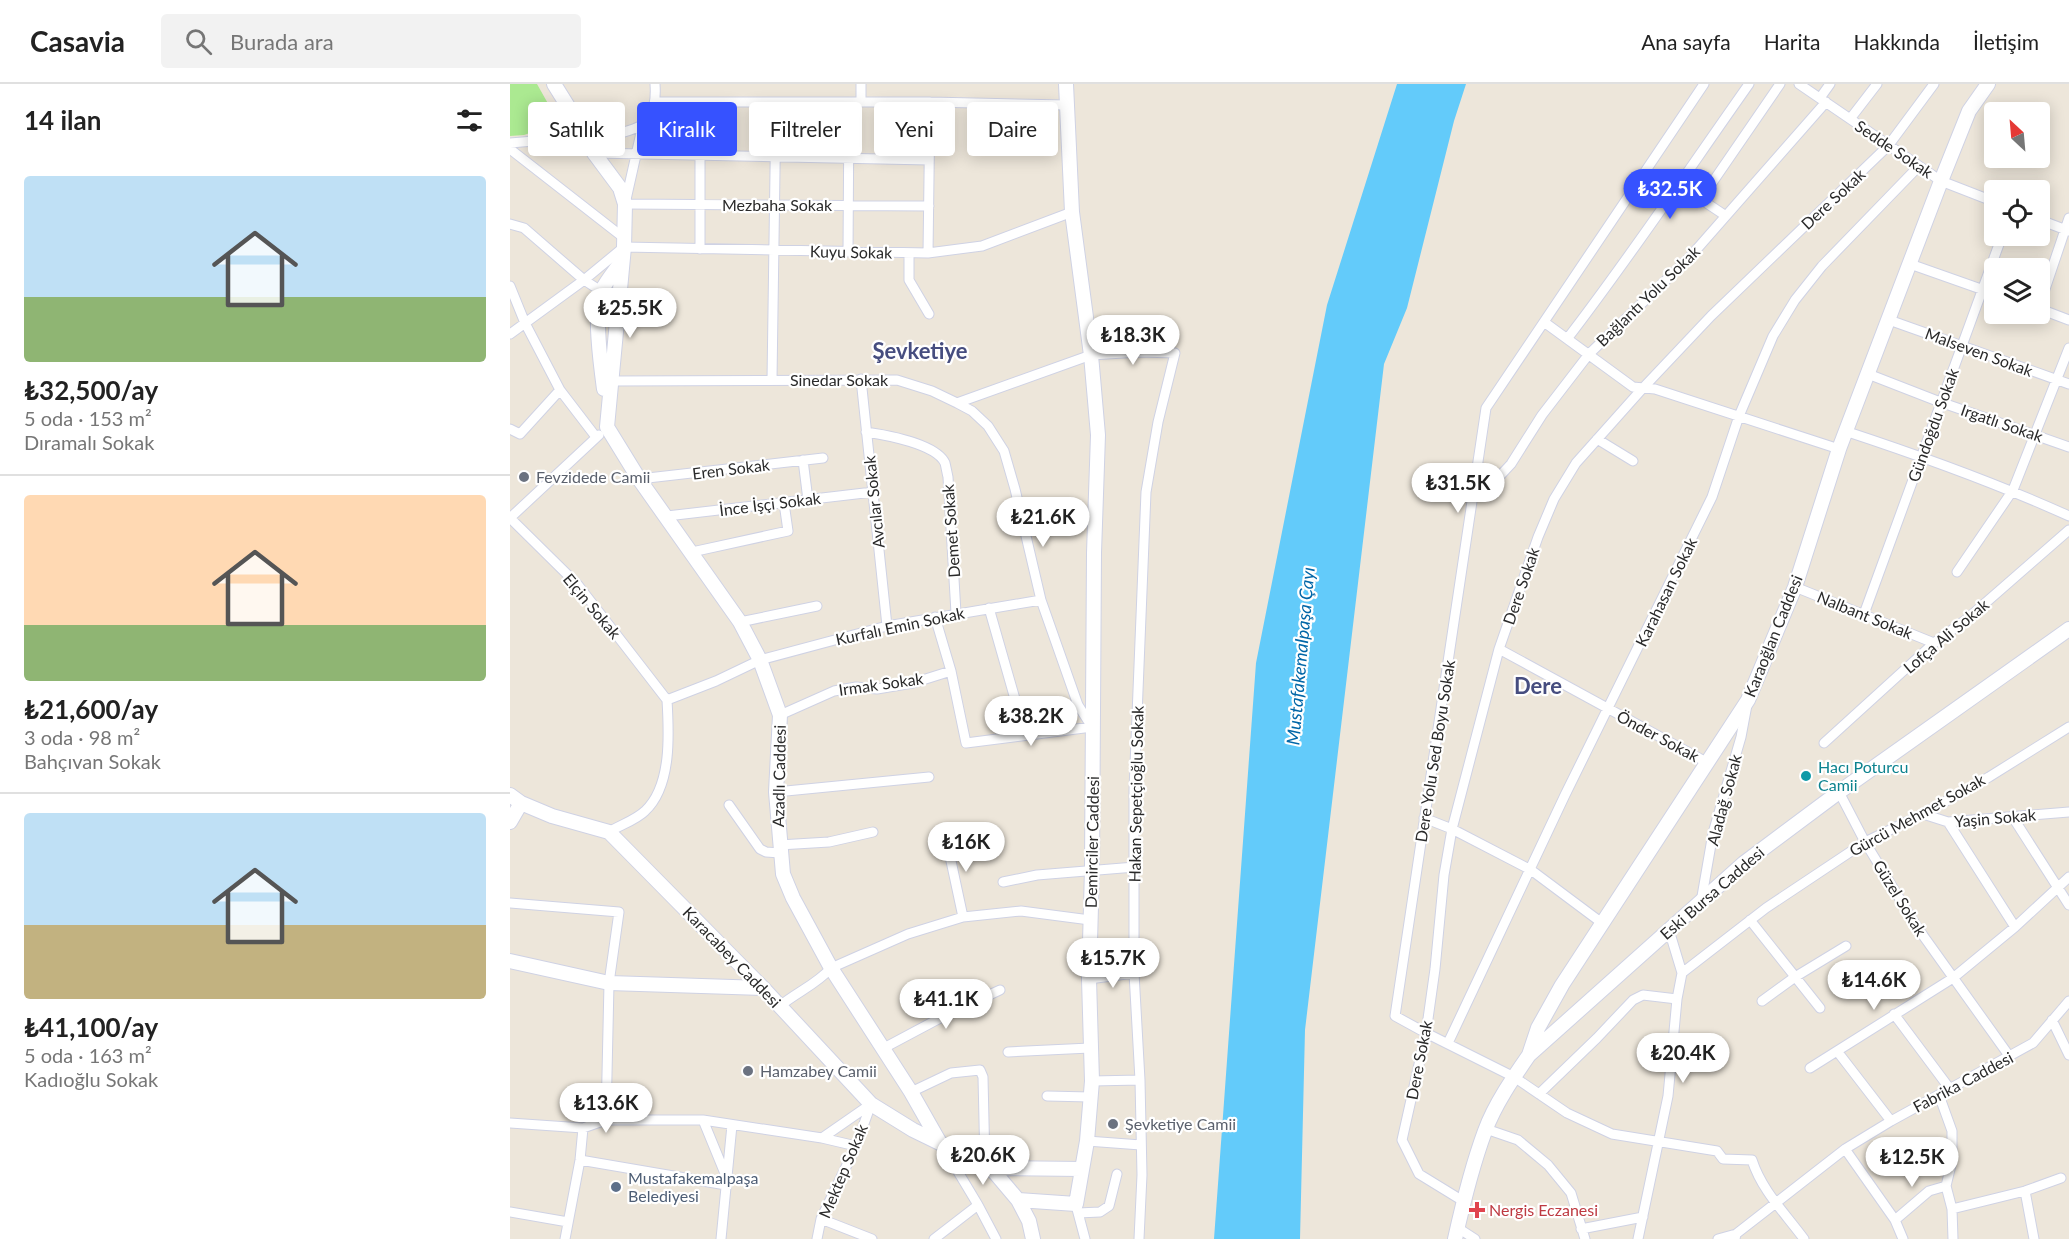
<!DOCTYPE html>
<html lang="tr">
<meta charset="utf-8">
<style>
body{margin:0;font-family:Lato,sans-serif;background:#f2f2f2;color:#222;height:100vh;display:flex;flex-direction:column;font-size:22px;white-space:nowrap}
*{box-sizing:border-box;margin:0}
p{font-size:20px;color:#767676}
.icon{flex:none;width:33px;height:33px;fill:none;stroke:currentColor;stroke-width:2;stroke-linecap:round;stroke-linejoin:round}
.map{position:relative;flex:1;overflow:hidden}
.sheet{display:flex;flex-direction:column;background:#fff;width:510px}
.sheet>*{flex:none}
.top-card{position:absolute;left:18px;top:18px;width:570px;height:54px;display:flex;gap:12px}
.needle{width:39px;rotate:334deg}
.buttons{position:absolute;left:1474px;top:18px;display:grid;gap:12px}
.buttons a{display:grid;place-items:center;width:66px;height:66px;border-radius:6px;background:#fff;box-shadow:0 3px 15px #0003;font-size:30px}
.price{position:absolute;translate:-50% -51px;padding:0 14px;border-radius:21px;background:#fff;color:#222;font-size:20px;line-height:39px;filter:drop-shadow(0 2px 3px #0008)}
.price::after{content:'';position:absolute;left:50%;top:36px;width:18px;height:14px;margin-left:-9px;background:inherit;clip-path:polygon(0 0,100% 0,50% 100%)}
.price.active{background:#3652ff;color:#fff}
ul{padding:0;list-style:none}
li{display:grid;align-content:center;gap:12px;height:318px;padding:0 24px}
li+li{border-top:2px solid #e0e0e0}
li span{display:grid;place-items:center;height:186px;border-radius:6px;color:#555}
li>.icon{margin-inline-start:auto}
span .icon{width:108px;height:108px;fill:#fffc;stroke-width:1}
li b{font-size:26px}
h2{display:flex;justify-content:space-between;align-items:center;height:72px;padding:0 24px;font-size:26px}
.pill{padding:0 21px;border-radius:6px;background:#fff;box-shadow:0 3px 15px #0003;font-size:21px;line-height:54px}
.pill.active{background:#3652ff;color:#fff}
header{display:flex;align-items:center;gap:36px;box-sizing:border-box;height:84px;padding:0 30px;background:#fff;border-bottom:2px solid #e0e0e0}
header strong{font-size:28px}
nav{display:flex;gap:33px;margin-inline-start:auto;font-size:21px}
.search{width:420px;height:54px;background:#f2f2f2;display:flex;align-items:center;gap:15px;box-sizing:border-box;padding:0 21px;border-radius:6px;color:#767676;font-size:22px}
main{display:flex;flex:1;min-height:0}
.map>svg:first-child{display:block}
.green{fill:#abe991}
.water{fill:#63cbfa}
.lines{fill:none;stroke-linecap:round;stroke-linejoin:round}
.street-casing{stroke:#cfd2e4;stroke-width:11}
.secondary-casing{stroke:#cfd2e4;stroke-width:16}
.street{stroke:#fff;stroke-width:9}
.secondary{stroke:#fff;stroke-width:14}
.worship-dot{fill:#6b7280;stroke:#fff;stroke-width:2}
.culture-dot{fill:#0f9aa8;stroke:#fff;stroke-width:2}
.service-dot{fill:#5c6f8a;stroke:#fff;stroke-width:2}
.health-dot{fill:#e0444e;stroke:#fff;stroke-width:2}
.labels{text-anchor:middle;stroke-width:4.5;stroke-linejoin:round;paint-order:stroke}
.street-label{font-size:16px;fill:#2a2a2a;stroke:#fff}
.worship-label{font-size:16px;fill:#5b616d;stroke:#fff;text-anchor:start}
.culture-label{font-size:16px;fill:#0d838f;stroke:#fff;text-anchor:start}
.service-label{font-size:16px;fill:#4e5e75;stroke:#fff;text-anchor:start}
.health-label{font-size:16px;fill:#be3a42;stroke:#fff;text-anchor:start}
.water-label{font-size:18px;font-style:italic;fill:#0166a7;stroke:#fff}
.district-label{font-size:22px;font-weight:bold;fill:#464d7f;stroke:#fff}
</style>
<header>
<strong>Casavia</strong>
<div class="search"><svg class="icon" aria-label="search" viewBox="0 0 24 24"><circle cx="10" cy="10" r="6"/><path d="M15 15l6 6"/></svg>Burada ara</div>
<nav><a>Ana sayfa</a><a>Harita</a><a>Hakkında</a><a>İletişim</a></nav>
</header>
<main>
<section class="sheet">
<h2>14 ilan<svg class="icon" aria-label="filters" viewBox="0 0 24 24"><path d="M4 7h16M4 17h16"/><circle cx="9" cy="7" r="2"/><circle cx="15" cy="17" r="2"/></svg></h2>
<ul>
<li><span style="background:linear-gradient(#bfe0f5 65%,#8fb573 0)"><svg class="icon" aria-label="home" viewBox="0 0 24 24"><path d="M3 11l9-7 9 7M6 9v11h12V9"/></svg></span><div><b>₺32,500/ay</b><p>5 oda · 153 m²</p><p>Dıramalı Sokak</p></div></li>
<li><span style="background:linear-gradient(#ffd9b3 70%,#8fb573 0)"><svg class="icon" aria-label="home" viewBox="0 0 24 24"><path d="M3 11l9-7 9 7M6 9v11h12V9"/></svg></span><div><b>₺21,600/ay</b><p>3 oda · 98 m²</p><p>Bahçıvan Sokak</p></div></li>
<li><span style="background:linear-gradient(#bfe0f5 60%,#c2b280 0)"><svg class="icon" aria-label="home" viewBox="0 0 24 24"><path d="M3 11l9-7 9 7M6 9v11h12V9"/></svg></span><div><b>₺41,100/ay</b><p>5 oda · 163 m²</p><p>Kadıoğlu Sokak</p></div></li>
</ul>
</section>
<div class="map">
<svg width="1559" height="1155" viewBox="0 0 1559 1155">
<rect width="100%" height="100%" fill="#ede6da"/>
<path class="green" d="M0 0H27L49 39 14 51 0 52Z"/>
<path class="water" d="M887 0H956L944 37 897 224 874 280 795 946 790 1155H704L746 579 817 221Z"/>
<g class="lines">
<defs>
<path id="street" d="M351 0V18
M1194 0 976 324 885 932 916 949 1004 993 1057 1029 1102 1050 1207 1067 1213 1075 1242 1076C1252 1107 1275 1129 1294 1155
M1289 0 1431 97 1485 118
M1310 14 1320 0
M146 18H420L557 21
M190 18V165
M1340 35 1367 0
M133 40 115 120 419 122
M0 59 107 50C114 48 127 45 133 40 145 29 146 14 145 0
M0 65 114 154
M84 69 419 76
M1168 100 1216 132
M1191 115 1270 0
M1530 136 1559 147
M0 140 14 144 74 196 91 207
M338 168 339 18
M399 169V196L419 230
M418 169 420 18
M1400 180 1485 210
M0 202 15 239 50 306 86 353
M1530 220 1559 134
M1530 225 1559 236
M1379 236 1559 300
M1034 238 1123 303 1145 305 1329 365
M0 250 74 196 114 163 418 169 472 162 562 128
M1057 255C1121 172 1179 85 1239 0
M1358 290 1430 318 1559 363
M351 295 377 542
M262 296 266 18
M101 297 387 296 422 307 447 319 581 271 630 268 665 269 648 338 636 408 624 706V889L630 996 632 1091 629 1155
M0 345 10 350 50 306
M1335 347C1411 372 1486 399 1559 432
M356 348C376 351 426 360 435 379 436 383 437 389 438 393L446 529
M1087 355 1123 377
M293 376 298 416
M129 395 313 374
M966 403 987 395 1001 380 1032 331 1079 270 1179 174 1316 18
M157 432 363 408
M0 434 68 501 157 616
M0 434 89 351
M182 468 278 447 274 419
M1447 488 1503 406 1559 264
M1285 503 1424 559
M479 524 515 650
M1354 530 1492 152
M425 533 441 587 456 659 582 643 568 621 531 516 505 405 494 367 478 342 462 327 447 319
M230 538 307 522
M989 565 1198 679
M157 616 206 597 250 576 377 542 531 516
M270 631 324 607 346 603 367 605 403 599 441 587
M1314 659 1424 559 1457 535 1559 446
M266 708 419 693
M1329 708 1355 758 1407 843 1500 973
M219 721 250 765 256 768 270 769
M1413 730 1438 738 1559 728
M1502 732 1559 821
M914 734 942 745 1021 786 1092 839
M1438 738 1505 843
M99 748C110 741 126 736 135 727 162 702 159 649 157 616
M435 749 453 833
M269 761 319 758 363 748
M493 798 527 791 625 783
M1191 818 1203 749 1231 653 1237 621
M0 819 109 828 99 899 96 1036
M1240 836 1310 924
M1172 889 1256 824 1355 758 1413 730 1479 693 1559 643
M579 895 624 889
M1252 917 1285 893 1336 862
M270 922C287 908 307 900 321 884L398 850 453 833 511 827 580 836
M1384 930 1440 1005
M1542 936 1559 971
M938 959 1055 711 1202 413 1229 332 1263 252 1285 216 1312 182 1408 83
M372 965 434 932 490 906
M1327 967 1381 1037
M498 968 580 964
M1300 984 1443 894 1505 843 1559 793
M582 997 630 996
M401 1008 441 989 470 986 473 993 475 1081
M1029 1010 1087 954 1123 916 1133 911 1167 915
M1429 1011 1442 1047V1077L1436 1102 1442 1125 1443 1155
M537 1012 580 1013
M193 1036 216 1092
M0 1039 73 1044 96 1036H193L312 1054 346 1062
M976 1045 1008 1056 1038 1081 1061 1109 1075 1155
M312 1054 361 1020
M577 1057 631 1061
M432 1061 468 1121 486 1155
M1335 1065 1385 1136 1393 1155
M70 1076 216 1101
M1515 1107 1524 1155
M953 1117 909 1090 892 1056 916 949 925 885 934 791 942 745 989 565 1028 453 1044 415 1066 379 1132 305 1201 232 1378 62 1424 0
M567 1125 575 1155
M1442 1125 1515 1107 1551 1094
M0 1128 58 1138
M568 1129 590 1128 599 1122 607 1090
M311 1135 362 1155
M1385 1136 1419 1107 1436 1102
M948 1144 965 1155
M1071 1145 1133 1133
M55 1155 70 1076 73 1044
M211 1155 222 1041
M307 1155 311 1135 346 1062 361 1020
M424 1155 468 1121
M1128 1155 1158 1012 1167 915 1172 889 1159 846
M1208 1155 1226 1150
M1225 1155 1226 1150 1335 1065 1381 1037 1523 959 1559 917"/>
<path id="secondary" d="M44 0 77 53 84 69 110 104 115 120 114 163 97 343 129 395 230 538 250 576 270 631 266 708 273 790 283 814 321 884 401 1008 430 1059
M94 305C91 283 83 225 92 206 97 196 105 187 111 178
M0 711 11 719 42 732 99 748 253 904 361 1020 403 1046 481 1084 508 1116 519 1137 523 1155
M0 738 11 719
M0 877 99 899 253 904
M1019 971 1028 944 1052 901 1238 616 1285 503 1329 365 1431 97 1459 27 1478 0
M481 1084 572 1085
M508 1116 566 1120 577 1057 582 997 579 895 582 785 584 469 588 351 581 271 562 128 556 0
M945 1155C953 1119 962 1082 975 1047 985 1020 1003 994 1019 971L1234 779 1329 708 1559 545"/>
</defs>
<use href="#street" class="street-casing"/>
<use href="#secondary" class="secondary-casing"/>
<use href="#street" class="street"/>
<use href="#secondary" class="secondary"/>
</g>
<g class="worship-dot">
<circle cx="14" cy="393" r="6"/>
<circle cx="238" cy="987" r="6"/>
<circle cx="603" cy="1040" r="6"/>
</g>
<circle class="culture-dot" cx="1296" cy="692" r="6"/>
<circle class="service-dot" cx="106" cy="1103" r="6"/>
<path class="health-dot" d="M964 1117h6v6h6v6h-6v6h-6v-6h-6v-6h6z"/>
<g class="labels">
<g class="street-label">
<text transform="translate(1384 65) rotate(34)" y="6">Sedde Sokak</text>
<text transform="translate(1323 115) rotate(-43)" y="6">Dere Sokak</text>
<text x="267" y="127">Mezbaha Sokak</text>
<text transform="translate(341 168) rotate(1)" y="6">Kuyu Sokak</text>
<text transform="translate(1138 212) rotate(-44)" y="6">Bağlantı Yolu Sokak</text>
<text transform="translate(1469 268) rotate(20)" y="6">Malseven Sokak</text>
<text x="329" y="302">Sinedar Sokak</text>
<text transform="translate(1492 339) rotate(19)" y="6">Irgatlı Sokak</text>
<text transform="translate(1423 341) rotate(-70)" y="6">Gündoğdu Sokak</text>
<text transform="translate(221 385) rotate(-7)" y="6">Eren Sokak</text>
<text transform="translate(364 418) rotate(-96)" y="6">Avcılar Sokak</text>
<text transform="translate(260 420) rotate(-7)" y="6">İnce İşçi Sokak</text>
<text transform="translate(441 447) rotate(-94)" y="6">Demet Sokak</text>
<text transform="translate(1011 502) rotate(-71)" y="6">Dere Sokak</text>
<text transform="translate(1156 508) rotate(-64)" y="6">Karahasan Sokak</text>
<text transform="translate(82 522) rotate(50)" y="6">Elçin Sokak</text>
<text transform="translate(1355 531) rotate(22)" y="6">Nalbant Sokak</text>
<text transform="translate(390 542) rotate(-12)" y="6">Kurfalı Emin Sokak</text>
<text transform="translate(1263 552) rotate(-68)" y="6">Karaoğlan Caddesi</text>
<text transform="translate(1436 552) rotate(-40)" y="6">Lofça Ali Sokak</text>
<text transform="translate(371 600) rotate(-8)" y="6">Irmak Sokak</text>
<text transform="translate(1148 652) rotate(28)" y="6">Önder Sokak</text>
<text transform="translate(925 667) rotate(-81)" y="6">Dere Yolu Sed Boyu Sokak</text>
<text transform="translate(269 692) rotate(-89)" y="6">Azadlı Caddesi</text>
<text transform="translate(626 710) rotate(-89)" y="6">Hakan Sepetçioğlu Sokak</text>
<text transform="translate(1214 716) rotate(-75)" y="6">Aladağ Sokak</text>
<text transform="translate(1407 731) rotate(-29)" y="6">Gürcü Mehmet Sokak</text>
<text transform="translate(1485 734) rotate(-5)" y="6">Yaşin Sokak</text>
<text transform="translate(582 758) rotate(-89)" y="6">Demirciler Caddesi</text>
<text transform="translate(1202 809) rotate(-41)" y="6">Eski Bursa Caddesi</text>
<text transform="translate(1390 814) rotate(58)" y="6">Güzel Sokak</text>
<text transform="translate(222 873) rotate(46)" y="6">Karacabey Caddesi</text>
<text transform="translate(909 976) rotate(-79)" y="6">Dere Sokak</text>
<text transform="translate(1453 998) rotate(-28)" y="6">Fabrika Caddesi</text>
<text transform="translate(333 1087) rotate(-67)" y="6">Mektep Sokak</text>
</g>
<g class="worship-label">
<text x="26" y="399">Fevzidede Camii</text>
<text x="250" y="993">Hamzabey Camii</text>
<text x="615" y="1046">Şevketiye Camii</text>
</g>
<g class="culture-label">
<text x="1308" y="689">Hacı Poturcu<tspan x="1308" dy="18">Camii</tspan></text>
</g>
<g class="service-label">
<text x="118" y="1100">Mustafakemalpaşa<tspan x="118" dy="18">Belediyesi</tspan></text>
</g>
<g class="health-label">
<text x="979" y="1132">Nergis Eczanesi</text>
</g>
<g class="water-label">
<text transform="translate(791 572) rotate(-85)" y="6">Mustafakemalpaşa Çayı</text>
</g>
<g class="district-label">
<text x="410" y="275">Şevketiye</text>
<text x="1028" y="610">Dere</text>
</g>
</g>
</svg>
<div class="buttons">
<a><svg class="needle" viewBox="-14 -14 28 28"><path d="M0-13l5 13h-10z" fill="#e53935"/><path d="M0 13l5-13h-10z" fill="#767676"/></svg></a>
<a><svg class="icon" aria-label="locate" viewBox="0 0 24 24"><circle cx="12" cy="12" r="6"/><path d="M12 2v4M12 18v4M2 12h4M18 12h4"/></svg></a>
<a><svg class="icon" aria-label="layers" viewBox="0 0 24 24"><path d="M12 4l9 5-9 5-9-5zM3 14l9 5 9-5"/></svg></a>
</div>
<b class="price active" style="left:1160px;top:136px">₺32.5K</b>
<b class="price" style="left:120px;top:255px">₺25.5K</b>
<b class="price" style="left:623px;top:282px">₺18.3K</b>
<b class="price" style="left:948px;top:430px">₺31.5K</b>
<b class="price" style="left:533px;top:464px">₺21.6K</b>
<b class="price" style="left:521px;top:663px">₺38.2K</b>
<b class="price" style="left:456px;top:789px">₺16K</b>
<b class="price" style="left:603px;top:905px">₺15.7K</b>
<b class="price" style="left:1364px;top:927px">₺14.6K</b>
<b class="price" style="left:436px;top:946px">₺41.1K</b>
<b class="price" style="left:1173px;top:1000px">₺20.4K</b>
<b class="price" style="left:96px;top:1050px">₺13.6K</b>
<b class="price" style="left:473px;top:1102px">₺20.6K</b>
<b class="price" style="left:1402px;top:1104px">₺12.5K</b>
<div class="top-card">
<a class="pill">Satılık</a>
<a class="pill active">Kiralık</a>
<a class="pill">Filtreler</a>
<a class="pill">Yeni</a>
<a class="pill">Daire</a>
</div>
</div>
</main>
